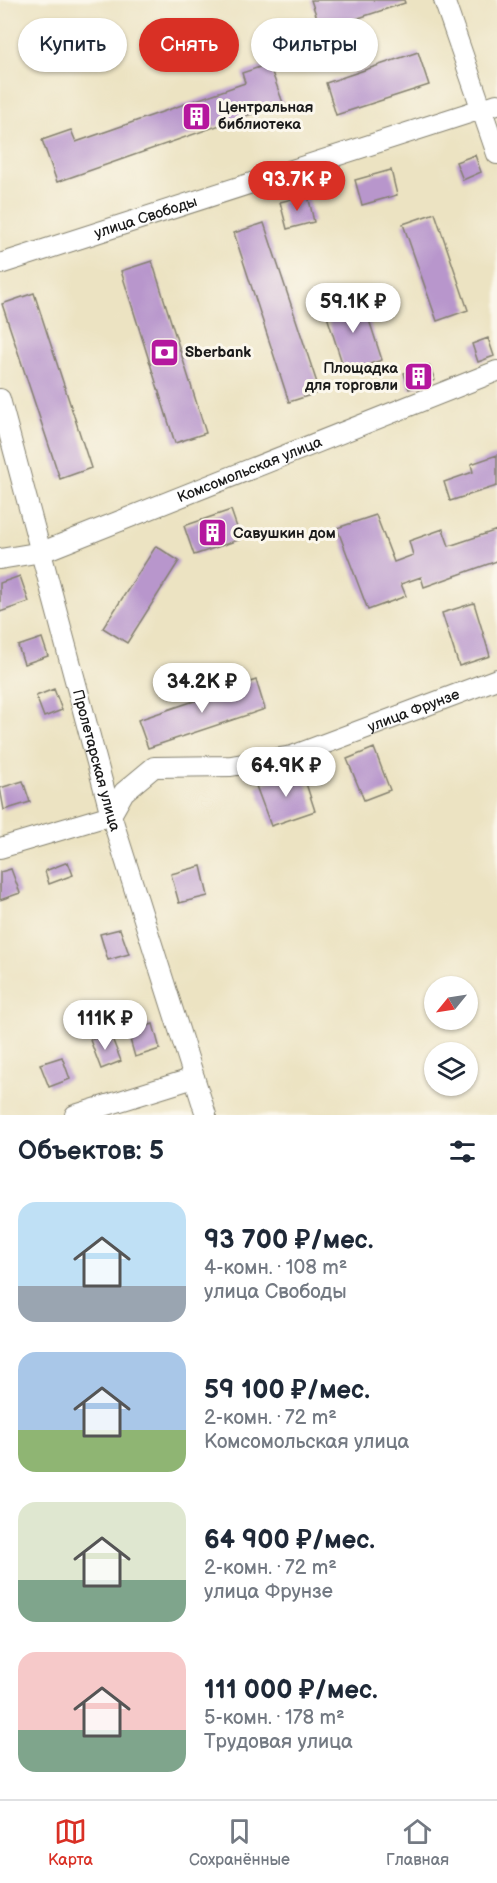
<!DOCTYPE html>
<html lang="ru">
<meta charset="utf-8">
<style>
body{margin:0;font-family:"Balsamiq Sans",sans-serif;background:#f6f6f7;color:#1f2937;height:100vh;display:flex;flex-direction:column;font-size:22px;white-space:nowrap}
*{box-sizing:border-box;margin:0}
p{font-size:20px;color:#747a83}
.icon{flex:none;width:33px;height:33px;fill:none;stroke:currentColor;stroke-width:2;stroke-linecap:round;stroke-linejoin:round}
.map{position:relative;height:1115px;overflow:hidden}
.details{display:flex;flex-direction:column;background:#fff;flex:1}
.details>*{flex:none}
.guide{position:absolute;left:18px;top:18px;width:462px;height:54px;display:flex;gap:12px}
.needle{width:39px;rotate:240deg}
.buttons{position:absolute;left:424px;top:976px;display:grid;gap:12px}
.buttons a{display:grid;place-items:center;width:54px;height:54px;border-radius:50%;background:#fff;box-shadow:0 2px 4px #0004;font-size:30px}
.price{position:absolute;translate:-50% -51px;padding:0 14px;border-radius:21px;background:#fff;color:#222;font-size:20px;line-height:39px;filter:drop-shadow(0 2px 3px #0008)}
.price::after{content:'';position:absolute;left:50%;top:36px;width:18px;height:14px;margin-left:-9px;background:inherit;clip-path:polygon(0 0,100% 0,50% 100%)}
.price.current{background:#d93025;color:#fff}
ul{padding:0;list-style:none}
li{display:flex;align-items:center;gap:18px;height:150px;padding:0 18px}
li span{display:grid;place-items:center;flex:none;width:168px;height:120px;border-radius:18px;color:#555}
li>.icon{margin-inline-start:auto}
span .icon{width:72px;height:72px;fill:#fffc;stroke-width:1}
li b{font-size:26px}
h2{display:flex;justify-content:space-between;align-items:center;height:72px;padding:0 18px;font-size:26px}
.tag{padding:0 21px;border-radius:27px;background:#fff;box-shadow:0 2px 4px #0004;font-size:21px;line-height:54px}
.tag.current{background:#d93025;color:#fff}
.tab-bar{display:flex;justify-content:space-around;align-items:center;height:84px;border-top:2px solid #e0e1e3;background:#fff;font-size:16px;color:#747a83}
.tab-bar a{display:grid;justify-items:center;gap:3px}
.tab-bar .current{color:#d93025}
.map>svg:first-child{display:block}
.building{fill:#b896cc}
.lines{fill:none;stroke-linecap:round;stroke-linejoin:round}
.minor-casing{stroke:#84806f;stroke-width:22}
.minor{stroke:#fff;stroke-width:20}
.labels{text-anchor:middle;stroke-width:6;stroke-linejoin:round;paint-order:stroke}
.poi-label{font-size:15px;font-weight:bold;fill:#1c1c1c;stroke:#fbf7ec;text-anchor:start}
.street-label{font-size:15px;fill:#1c1c1c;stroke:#fbf7ec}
</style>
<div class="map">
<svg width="497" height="1115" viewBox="0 0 497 1115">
<rect width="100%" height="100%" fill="#fbf7ec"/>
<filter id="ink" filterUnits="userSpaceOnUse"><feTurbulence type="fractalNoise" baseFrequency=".0167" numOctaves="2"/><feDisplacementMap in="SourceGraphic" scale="12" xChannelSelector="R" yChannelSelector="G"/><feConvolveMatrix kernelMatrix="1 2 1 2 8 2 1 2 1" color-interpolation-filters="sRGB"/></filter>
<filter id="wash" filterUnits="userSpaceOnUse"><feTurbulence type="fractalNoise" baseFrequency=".008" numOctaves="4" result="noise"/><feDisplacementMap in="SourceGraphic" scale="24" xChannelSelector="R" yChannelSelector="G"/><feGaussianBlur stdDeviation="1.35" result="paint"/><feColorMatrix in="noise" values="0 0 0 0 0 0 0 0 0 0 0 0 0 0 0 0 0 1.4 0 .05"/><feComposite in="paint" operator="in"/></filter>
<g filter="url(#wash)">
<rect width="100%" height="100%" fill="#ece3c2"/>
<g id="blocks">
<path class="building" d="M311 0H404L405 3 321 30Z
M418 52 429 85 336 115 326 83Z
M269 64 283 103 57 182 42 140 71 130 76 142 245 83 242 73Z
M475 155 481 172 463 180 456 162Z
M391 170 397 195 362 205 355 180Z
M308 195 314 222 287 229 280 202Z
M435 213 468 310 437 321 403 224Z
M264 223 320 392 289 402 234 233Z
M152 261 206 433 175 443 121 271Z
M34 293 91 468 60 479 2 304Z
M361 295 382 360 345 372 324 307Z
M488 338 494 356 478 362 472 344Z
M429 365 435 380 409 389 404 373Z
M497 455V486L450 501 444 482 473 472 471 464Z
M231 510 241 539 194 555 184 526Z
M376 515 394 562 413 555 409 541 443 529 449 546 497 530V561L424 587 421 577 401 584 406 596 368 610 337 528Z
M156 546 179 561 127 643 103 628Z
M20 576 29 602 0 612V583Z
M474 603 490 656 459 666 442 613Z
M42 638 48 656 24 664 18 646Z
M256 680 265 709 148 748 138 720Z
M54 689 62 710 44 717 36 696Z
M374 748 390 790 364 800 347 759Z
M302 771 315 811 271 826 256 786Z
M23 781 30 802 4 810 0 788Z
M68 862 73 875 49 884 45 871Z
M201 866 208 896 179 903 171 874Z
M11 869 20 893 0 900V872Z
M120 929 129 954 108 960 100 934Z
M153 1024 160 1049 135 1057 128 1032Z
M110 1033 121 1061 101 1069 90 1040Z
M62 1057 70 1079 49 1087 40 1064Z"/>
</g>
</g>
<g filter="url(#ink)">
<use href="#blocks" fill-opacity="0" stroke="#84806f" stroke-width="1.5"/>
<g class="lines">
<defs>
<g id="minor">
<path d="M444 0 497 154"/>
<path id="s1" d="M0 264 497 104"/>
<path id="s2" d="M0 399 111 815 206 1115"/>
<path id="s3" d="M0 559 42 552 497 371"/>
<path id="s4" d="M0 848 111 815 124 792 154 767 231 766 292 756 497 679"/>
<path d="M75 1115 194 1078"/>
</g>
</defs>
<use href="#minor" class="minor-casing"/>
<use href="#minor" class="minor"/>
</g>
</g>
<defs>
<symbol id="building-square" viewBox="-11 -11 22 22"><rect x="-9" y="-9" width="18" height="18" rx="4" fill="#b5179e" stroke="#fbf7ec"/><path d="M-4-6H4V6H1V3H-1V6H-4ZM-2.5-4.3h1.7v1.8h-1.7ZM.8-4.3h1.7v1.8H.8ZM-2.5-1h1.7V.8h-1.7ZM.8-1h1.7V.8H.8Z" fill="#fff"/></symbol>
<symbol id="bank-square" viewBox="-11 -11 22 22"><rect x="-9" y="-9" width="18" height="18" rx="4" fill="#b5179e" stroke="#fbf7ec"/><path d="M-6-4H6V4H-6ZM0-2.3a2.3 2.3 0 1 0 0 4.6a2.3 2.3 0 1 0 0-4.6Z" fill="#fff"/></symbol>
</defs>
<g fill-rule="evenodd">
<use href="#building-square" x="180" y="100" width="33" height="33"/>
<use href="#bank-square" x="148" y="336" width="33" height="33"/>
<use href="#building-square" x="402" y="360" width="33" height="33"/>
<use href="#building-square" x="196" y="516" width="33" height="33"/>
</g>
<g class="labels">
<g class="poi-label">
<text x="218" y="112">Центральная<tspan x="218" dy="17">библиотека</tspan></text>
<text x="185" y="357">Sberbank</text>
<text x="398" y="373" text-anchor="end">Площадка<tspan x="398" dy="17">для торговли</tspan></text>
<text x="233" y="538">Савушкин дом</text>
</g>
<g class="street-label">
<text dy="5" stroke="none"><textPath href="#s1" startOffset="153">улица Свободы</textPath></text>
<text dy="5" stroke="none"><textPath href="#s3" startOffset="266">Комсомольская улица</textPath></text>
<text dy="5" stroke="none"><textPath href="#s4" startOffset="450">улица Фрунзе</textPath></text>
<text dy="5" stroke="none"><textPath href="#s2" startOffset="374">Пролетарская улица</textPath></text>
</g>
</g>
</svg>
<div class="buttons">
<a><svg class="needle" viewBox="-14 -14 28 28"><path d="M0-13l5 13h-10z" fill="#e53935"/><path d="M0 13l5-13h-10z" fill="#747a83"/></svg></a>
<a><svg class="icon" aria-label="layers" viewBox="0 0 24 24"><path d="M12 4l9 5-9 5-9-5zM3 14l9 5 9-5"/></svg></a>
</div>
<b class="price current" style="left:297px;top:212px">93.7K ₽</b>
<b class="price" style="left:353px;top:334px">59.1K ₽</b>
<b class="price" style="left:202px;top:714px">34.2K ₽</b>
<b class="price" style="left:286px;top:798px">64.9K ₽</b>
<b class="price" style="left:105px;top:1051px">111K ₽</b>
<div class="guide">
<a class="tag">Купить</a>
<a class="tag current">Снять</a>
<a class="tag">Фильтры</a>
</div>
</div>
<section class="details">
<h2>Объектов: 5<svg class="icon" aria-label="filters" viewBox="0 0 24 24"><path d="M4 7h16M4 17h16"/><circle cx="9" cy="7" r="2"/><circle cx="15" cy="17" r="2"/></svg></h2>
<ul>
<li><span style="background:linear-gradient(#bfe0f5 70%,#9aa5b1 0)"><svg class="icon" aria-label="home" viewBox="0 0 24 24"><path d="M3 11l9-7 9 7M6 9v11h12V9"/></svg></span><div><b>93 700 ₽/мес.</b><p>4-комн. · 108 m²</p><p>улица Свободы</p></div></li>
<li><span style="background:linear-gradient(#a9c7e8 65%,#8fb573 0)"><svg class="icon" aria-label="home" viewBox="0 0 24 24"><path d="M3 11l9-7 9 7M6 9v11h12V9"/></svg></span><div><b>59 100 ₽/мес.</b><p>2-комн. · 72 m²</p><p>Комсомольская улица</p></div></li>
<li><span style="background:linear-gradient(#dfe7d0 65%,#7fa58c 0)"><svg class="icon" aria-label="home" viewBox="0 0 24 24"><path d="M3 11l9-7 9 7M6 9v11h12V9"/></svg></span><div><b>64 900 ₽/мес.</b><p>2-комн. · 72 m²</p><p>улица Фрунзе</p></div></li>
<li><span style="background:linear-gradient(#f6c9c9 65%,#7fa58c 0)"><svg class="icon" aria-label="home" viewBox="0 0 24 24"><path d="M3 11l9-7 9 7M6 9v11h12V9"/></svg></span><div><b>111 000 ₽/мес.</b><p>5-комн. · 178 m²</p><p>Трудовая улица</p></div></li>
</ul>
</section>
<nav class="tab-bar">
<a class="current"><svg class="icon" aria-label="map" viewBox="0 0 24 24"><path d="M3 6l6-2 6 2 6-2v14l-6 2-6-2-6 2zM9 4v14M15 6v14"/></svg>Карта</a>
<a><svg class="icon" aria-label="saved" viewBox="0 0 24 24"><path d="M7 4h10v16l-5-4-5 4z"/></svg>Сохранённые</a>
<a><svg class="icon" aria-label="home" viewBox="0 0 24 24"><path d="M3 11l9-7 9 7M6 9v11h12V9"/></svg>Главная</a>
</nav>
